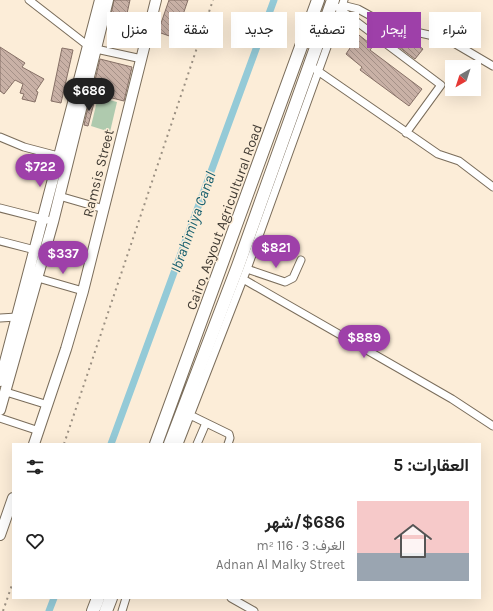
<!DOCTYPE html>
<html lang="ar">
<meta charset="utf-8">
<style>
body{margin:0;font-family:Karla,Vazirmatn,sans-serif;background:#f6f6f6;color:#222;direction:rtl;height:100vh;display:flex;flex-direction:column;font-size:15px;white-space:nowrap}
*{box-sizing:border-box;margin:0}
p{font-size:13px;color:#767676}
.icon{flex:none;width:22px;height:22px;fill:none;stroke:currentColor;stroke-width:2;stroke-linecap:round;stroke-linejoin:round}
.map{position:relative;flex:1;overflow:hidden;direction:ltr}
.drawer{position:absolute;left:12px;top:443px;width:469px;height:156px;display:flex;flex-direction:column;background:#fff;border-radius:0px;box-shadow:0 4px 16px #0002;direction:rtl}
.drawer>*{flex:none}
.top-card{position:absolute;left:12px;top:12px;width:469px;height:36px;direction:rtl;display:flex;gap:8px}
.needle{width:26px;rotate:219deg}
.controls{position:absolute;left:445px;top:60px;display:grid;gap:8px}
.controls a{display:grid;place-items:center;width:36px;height:36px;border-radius:0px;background:#fff;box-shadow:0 4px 16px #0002;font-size:20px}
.price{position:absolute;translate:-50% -34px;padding:0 9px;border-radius:14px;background:#9e40a9;color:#fff;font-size:13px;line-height:26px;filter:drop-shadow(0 1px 2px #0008)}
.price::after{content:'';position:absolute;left:50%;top:24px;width:12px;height:9px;margin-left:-6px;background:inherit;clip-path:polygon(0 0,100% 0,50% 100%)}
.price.selected{background:#222;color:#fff}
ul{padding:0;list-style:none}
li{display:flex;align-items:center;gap:12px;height:100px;padding:0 12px}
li+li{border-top:1px solid #e0e0e0}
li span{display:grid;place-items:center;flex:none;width:112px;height:80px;border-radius:0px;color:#555}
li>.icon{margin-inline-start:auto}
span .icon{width:48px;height:48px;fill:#fffc;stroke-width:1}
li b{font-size:17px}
h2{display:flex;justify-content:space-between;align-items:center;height:48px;padding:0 12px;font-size:17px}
.pill{padding:0 14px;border-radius:0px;background:#fff;box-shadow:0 4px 16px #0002;font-size:14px;line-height:36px}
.pill.selected{background:#9e40a9;color:#fff}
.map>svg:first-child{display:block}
.grass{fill:#afcaae}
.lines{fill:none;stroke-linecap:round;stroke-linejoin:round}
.canal{stroke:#94cad7;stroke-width:7}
.building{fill:url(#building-back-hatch);stroke:#867066}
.minor-casing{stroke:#7a6d5b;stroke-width:9}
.secondary-casing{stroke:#7a6d5b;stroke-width:12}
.trunk-casing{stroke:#7a6d5b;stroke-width:14}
.minor{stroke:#fff;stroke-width:7}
.secondary{stroke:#fff;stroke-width:10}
.trunk{stroke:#fff;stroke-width:12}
.rail{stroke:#9b9082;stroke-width:2;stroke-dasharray:2 4;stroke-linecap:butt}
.labels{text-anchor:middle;stroke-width:3;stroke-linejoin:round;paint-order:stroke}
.street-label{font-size:14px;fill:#413b33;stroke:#fcedd8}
.water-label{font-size:15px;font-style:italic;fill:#18606f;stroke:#fcedd8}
</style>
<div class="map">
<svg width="493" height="611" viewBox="0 0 493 611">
<defs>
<pattern id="building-back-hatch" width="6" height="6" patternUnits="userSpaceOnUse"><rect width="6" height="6" fill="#c9b1a6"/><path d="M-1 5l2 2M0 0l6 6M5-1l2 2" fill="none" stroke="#a59188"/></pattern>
</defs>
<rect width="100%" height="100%" fill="#fcedd8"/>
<path class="grass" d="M98 97 117 102 110 132 91 126Z"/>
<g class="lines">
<path class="canal" d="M111 444 274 0
M49 611 54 598"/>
</g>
<path class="building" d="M114 0H130L124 27 109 24Z
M169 0H188L175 38 158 32Z
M466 21 479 31 468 45 454 37Z
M355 32 373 46 370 50 422 89 409 106 360 70 362 67 346 54 354 42 350 39Z
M407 37 423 49 415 59 399 47Z
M0 47 25 63 22 67 44 79 36 91 38 92 35 102 22 99 24 94 20 93 23 84 15 80 4 94 0 91Z
M62 48 73 50 61 103 51 101Z
M100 59 132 67 124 101 92 93Z
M90 98 95 99 88 126 84 125Z"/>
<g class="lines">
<defs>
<path id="minor" d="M29 0 87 45 96 49 142 59
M342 5 358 9 389 26 447 39 493 66
M337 7 441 85 406 133
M315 69 438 154 459 161 493 187
M0 137 24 147 62 157
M59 196 104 209
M0 208 47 220
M0 241 35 250
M247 269 285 282 293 278 301 260
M38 278 83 291
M243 279 452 399 493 426
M0 318 17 317
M6 392 48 405
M190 415 229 434 230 438 228 444
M0 418 39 431
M179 444 247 269 344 0
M197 444 206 423
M231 598 254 611
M122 611 126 598"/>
<path id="secondary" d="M0 381 100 0
M0 410 53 222 108 0
M34 444 66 349 83 291 156 0
M0 535 13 498"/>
<path id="trunk" d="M156 444 318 0
M170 444 238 266 333 0
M93 611 98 598
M106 611 111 598"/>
</defs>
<use href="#minor" class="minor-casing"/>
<use href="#secondary" class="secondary-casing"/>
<use href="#trunk" class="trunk-casing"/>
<use href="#minor" class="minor"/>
<use href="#secondary" class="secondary"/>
<use href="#trunk" class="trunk"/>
<path class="rail" d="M64 444 213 0
M3 611 13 582"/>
</g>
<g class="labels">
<g class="street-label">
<text transform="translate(98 173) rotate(-76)" y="5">Ramsis Street</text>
<text transform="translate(224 217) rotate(-70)" y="5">Cairo, Asyout Agricultural Road</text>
</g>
<g class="water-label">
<text transform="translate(193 222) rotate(-70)" y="5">Ibrahimiya Canal</text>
</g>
</g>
</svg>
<div class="controls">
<a><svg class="needle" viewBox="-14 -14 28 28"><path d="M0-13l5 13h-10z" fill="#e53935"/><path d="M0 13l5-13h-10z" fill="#767676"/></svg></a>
</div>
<b class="price selected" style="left:89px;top:112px">$686</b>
<b class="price" style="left:40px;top:188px">$722</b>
<b class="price" style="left:276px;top:269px">$821</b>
<b class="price" style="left:63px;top:275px">$337</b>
<b class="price" style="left:364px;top:359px">$889</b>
<div class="top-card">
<a class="pill">شراء</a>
<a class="pill selected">إيجار</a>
<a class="pill">تصفية</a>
<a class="pill">جديد</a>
<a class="pill">شقة</a>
<a class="pill">منزل</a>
</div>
<section class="drawer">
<h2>العقارات: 5<svg class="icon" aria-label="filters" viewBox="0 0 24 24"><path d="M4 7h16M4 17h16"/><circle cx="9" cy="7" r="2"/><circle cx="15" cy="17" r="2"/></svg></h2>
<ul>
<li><span style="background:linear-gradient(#f6c9c9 65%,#9aa5b1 0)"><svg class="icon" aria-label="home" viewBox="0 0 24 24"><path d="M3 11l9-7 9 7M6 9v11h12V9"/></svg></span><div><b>$686/شهر</b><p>الغرف: 3 · 116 m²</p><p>Adnan Al Malky Street</p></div><svg class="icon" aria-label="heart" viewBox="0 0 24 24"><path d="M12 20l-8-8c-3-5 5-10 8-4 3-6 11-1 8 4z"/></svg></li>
</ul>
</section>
</div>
